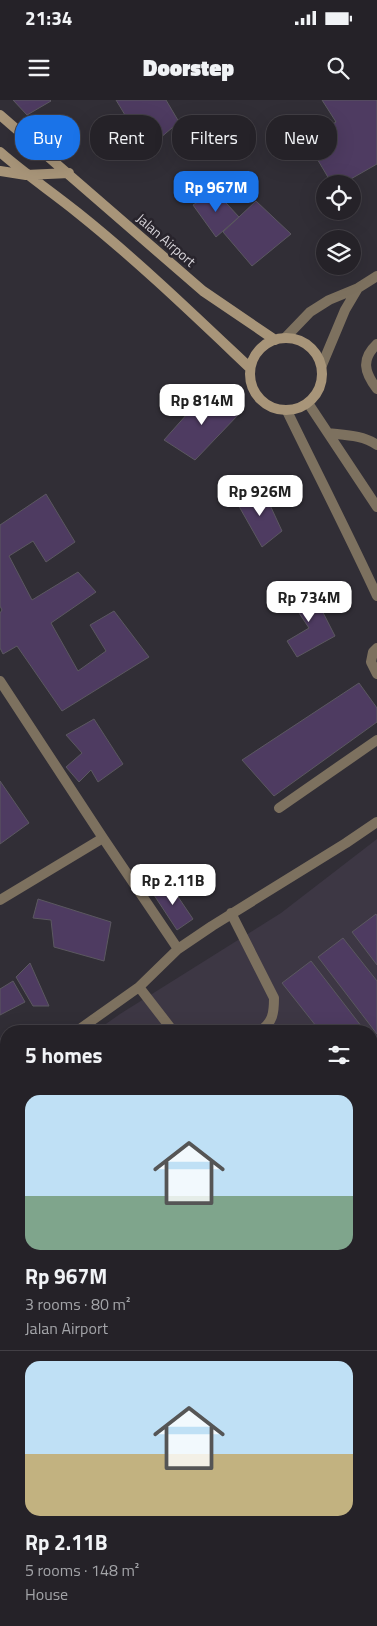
<!DOCTYPE html>
<meta charset="utf-8">
<style>
body{margin:0;font-family:"Titillium Web",sans-serif;background:#2d2a30;color:#f1f3f6;height:100vh;display:flex;flex-direction:column;font-size:19px;white-space:nowrap}
*{box-sizing:border-box;margin:0}
p{font-size:16px;color:#a3a4a8}
.icon{flex:none;width:28px;height:28px;fill:none;stroke:currentColor;stroke-width:2;stroke-linecap:round;stroke-linejoin:round}
.map{position:relative;flex:1;overflow:hidden}
.sheet{position:absolute;left:0px;top:925px;width:378px;height:601px;display:flex;flex-direction:column;background:#252228;border-radius:20px 20px 0 0;box-shadow:0 5px 20px #0002,0 0 0 1px #423f45}
.sheet>*{flex:none}
.top-card{position:absolute;left:15px;top:15px;width:348px;height:45px;display:flex;gap:10px}
.fabs{position:absolute;left:316px;top:75px;display:grid;gap:10px}
.fabs a{display:grid;place-items:center;width:45px;height:45px;border-radius:50%;background:#252228;box-shadow:0 5px 20px #0002,0 0 0 1px #423f45;font-size:25px}
.price{position:absolute;translate:-50% -42px;padding:0 11px;border-radius:10px;background:#fff;color:#222;font-size:16px;line-height:32px;filter:drop-shadow(0 1px 2px #0008)}
.price::after{content:'';position:absolute;left:50%;top:30px;width:15px;height:11px;margin-left:-8px;background:inherit;clip-path:polygon(0 0,100% 0,50% 100%)}
.price.current{background:#1a73e8;color:#fff}
ul{padding:0;list-style:none}
li{display:grid;align-content:center;gap:10px;height:265px;padding:0 25px}
li+li{border-top:1px solid #423f45}
li span{display:grid;place-items:center;height:155px;border-radius:15px;color:#555}
li>.icon{margin-inline-start:auto}
span .icon{width:90px;height:90px;fill:#fffc;stroke-width:1}
li b{font-size:21px}
h2{display:flex;justify-content:space-between;align-items:center;height:60px;padding:0 25px;font-size:21px}
.pill{padding:0 18px;border-radius:20px;background:#252228;box-shadow:0 5px 20px #0002,0 0 0 1px #423f45;font-size:18px;line-height:45px}
.pill.current{background:#1a73e8;color:#fff}
.status{display:flex;justify-content:space-between;align-items:center;height:35px;padding:0 25px;background:#252228;direction:ltr}
.status svg{height:14px;fill:currentColor}
header{display:flex;justify-content:space-between;align-items:center;height:65px;padding:0 25px;background:#252228;font-size:22px;font-weight:800}
.map>svg:first-child{display:block}
.built{fill:#3d3744}
.lines{fill:none;stroke-linecap:round;stroke-linejoin:round}
.taxiway{stroke:#6a676e;stroke-width:58}
.building{fill:#4e3b61;stroke:#5b5860}
.lane{stroke:#7d715f;stroke-width:10}
.secondary{stroke:#a89579;stroke-width:10}
.labels{text-anchor:middle;stroke-width:5;stroke-linejoin:round;paint-order:stroke}
.street-label{font-size:14px;fill:#d7d4d9;stroke:#28242c}
</style>
<div class="status"><b>21:34</b><svg viewBox="0 0 49 12"><path d="M0 12V9h3v3zM5 12V6h3v6zM10 12V3h3v9zM15 12V0h3v12zM26 1h20v11H26zM47 4h2v5h-2z"/></svg></div>
<header><svg class="icon" aria-label="menu" viewBox="0 0 24 24"><path d="M4 6h16M4 12h16M4 18h16"/></svg>Doorstep<svg class="icon" aria-label="search" viewBox="0 0 24 24"><circle cx="10" cy="10" r="6"/><path d="M15 15l6 6"/></svg></header>
<div class="map">
<svg width="377" height="1526" viewBox="0 0 377 1526">
<rect width="100%" height="100%" fill="#312e36"/>
<path class="built" d="M377 739V1526H0V999L6 995V1520H371V931H96L120 914 281 813Z"/>
<g class="lines">
<path class="taxiway" d="M371 1230 377 1238
M371 1386 377 1401
M371 1450 377 1446
M159 1520 166 1526
M263 1526 272 1520"/>
</g>
<path class="building" d="M13 0H50L51 1 27 15Z
M116 0H166L179 22 146 50Z
M322 0H377V64L342 84H332L306 40 336 22Z
M215 91 239 117 216 137 193 105Z
M256 101 291 134 252 166 223 132Z
M215 290 239 314 195 360 164 340 188 313Z
M263 390 282 431 262 447 236 401Z
M46 394 75 442 46 462 33 441 9 456 32 500 78 472 96 492 51 523 78 571 106 551 90 525 114 511 149 557 62 611 17 546 3 554 0 548V513L2 510 0 506V425Z
M310 487 335 536 297 557 287 541 309 528 287 495Z
M359 583 377 608V622L274 696 242 660Z
M94 619 123 664 98 682 91 670 79 682 66 667 82 653 66 635Z
M0 681 29 723 0 744Z
M168 782 193 819 177 830 152 792Z
M38 799 111 822 104 861 54 847 51 820 33 818Z
M376 814 377 816V865L352 832Z
M343 838 377 881V934L318 857Z
M311 861 365 931H320L282 883Z
M30 863 49 906H33L16 877Z
M13 881 25 902 0 915V889Z
M371 939 377 946V957L371 962Z"/>
<g class="lines">
<path class="lane" d="M285 238 310 212 329 200 358 188 377 176
M377 244C361 259 364 272 377 289
M322 265 345 210 358 188
M308 303 377 407
M287 311C317 373 348 433 377 496
M328 333C344 335 363 335 377 345
M377 548 373 552 371 562 377 574
M0 581 103 738 178 849
M279 708 377 640
M0 800 103 738
M231 813 274 898C274 913 273 922 260 931
M139 887 173 931
M77 931 139 887 178 849 212 826 346 743 377 722
M0 986 6 982
M371 1067 377 1061
M0 1123 6 1118
M0 1222 6 1218
M0 1316 6 1326
M0 1435 6 1420"/>
<path class="secondary" d="M0 15 203 191 275 240
M0 52C25 74 52 92 78 113 138 161 194 215 250 268
M0 71 26 75 69 73
M250 274a36 36 0 1 1 72 0a36 36 0 1 1-72 0Z"/>
</g>
<g class="labels">
<g class="street-label">
<text transform="translate(166 140) rotate(41)" y="5">Jalan Airport</text>
</g>
</g>
</svg>
<div class="fabs">
<a><svg class="icon" aria-label="locate" viewBox="0 0 24 24"><circle cx="12" cy="12" r="6"/><path d="M12 2v4M12 18v4M2 12h4M18 12h4"/></svg></a>
<a><svg class="icon" aria-label="layers" viewBox="0 0 24 24"><path d="M12 4l9 5-9 5-9-5zM3 14l9 5 9-5"/></svg></a>
</div>
<b class="price current" style="left:216px;top:113px">Rp 967M</b>
<b class="price" style="left:202px;top:326px">Rp 814M</b>
<b class="price" style="left:260px;top:417px">Rp 926M</b>
<b class="price" style="left:309px;top:523px">Rp 734M</b>
<b class="price" style="left:173px;top:806px">Rp 2.11B</b>
<div class="top-card">
<a class="pill current">Buy</a>
<a class="pill">Rent</a>
<a class="pill">Filters</a>
<a class="pill">New</a>
</div>
<section class="sheet">
<h2>5 homes<svg class="icon" aria-label="filters" viewBox="0 0 24 24"><path d="M4 7h16M4 17h16"/><circle cx="9" cy="7" r="2"/><circle cx="15" cy="17" r="2"/></svg></h2>
<ul>
<li><span style="background:linear-gradient(#bfe0f5 65%,#7fa58c 0)"><svg class="icon" aria-label="home" viewBox="0 0 24 24"><path d="M3 11l9-7 9 7M6 9v11h12V9"/></svg></span><div><b>Rp 967M</b><p>3 rooms · 80 m²</p><p>Jalan Airport</p></div></li>
<li><span style="background:linear-gradient(#bfe0f5 60%,#c2b280 0)"><svg class="icon" aria-label="home" viewBox="0 0 24 24"><path d="M3 11l9-7 9 7M6 9v11h12V9"/></svg></span><div><b>Rp 2.11B</b><p>5 rooms · 148 m²</p><p>House</p></div></li>
</ul>
</section>
</div>
